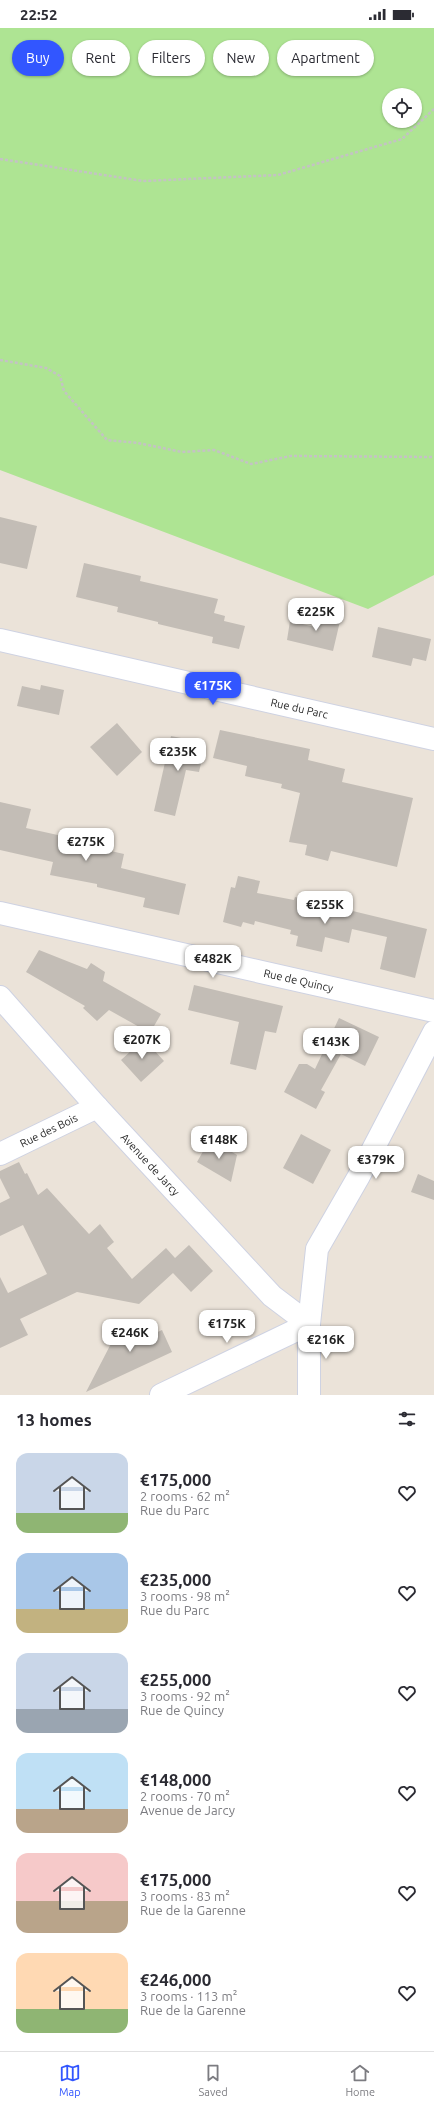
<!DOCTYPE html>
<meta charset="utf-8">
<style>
body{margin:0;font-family:Ubuntu,sans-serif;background:#f2f2f3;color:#2b2b33;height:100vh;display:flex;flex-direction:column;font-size:15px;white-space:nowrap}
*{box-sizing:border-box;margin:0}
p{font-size:13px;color:#7c7c81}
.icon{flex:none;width:22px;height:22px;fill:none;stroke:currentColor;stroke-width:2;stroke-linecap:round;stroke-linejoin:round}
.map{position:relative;height:1367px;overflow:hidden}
.panel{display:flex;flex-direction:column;background:#fff;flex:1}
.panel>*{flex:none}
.guide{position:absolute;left:12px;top:12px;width:410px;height:36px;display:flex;gap:8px}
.buttons{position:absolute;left:382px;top:60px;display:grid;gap:8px}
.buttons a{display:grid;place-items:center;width:40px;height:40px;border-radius:50%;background:#fff;box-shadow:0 1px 3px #0004;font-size:20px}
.price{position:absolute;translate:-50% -34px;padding:0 9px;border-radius:8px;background:#fff;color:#222;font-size:13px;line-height:26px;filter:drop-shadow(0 1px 2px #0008)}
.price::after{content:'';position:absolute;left:50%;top:24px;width:12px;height:9px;margin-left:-6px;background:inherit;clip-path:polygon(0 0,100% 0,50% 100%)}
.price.current{background:#3256ff;color:#fff}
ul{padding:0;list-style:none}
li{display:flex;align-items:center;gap:12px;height:100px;padding:0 16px}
li span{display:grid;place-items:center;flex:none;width:112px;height:80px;border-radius:12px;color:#555}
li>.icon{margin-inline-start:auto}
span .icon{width:48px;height:48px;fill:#fffc;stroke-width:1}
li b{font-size:17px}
h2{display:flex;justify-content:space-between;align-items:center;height:48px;padding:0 16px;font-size:17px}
.pill{padding:0 14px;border-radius:18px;background:#fff;box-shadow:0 1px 3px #0004;font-size:14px;line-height:36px}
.pill.current{background:#3256ff;color:#fff}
.status{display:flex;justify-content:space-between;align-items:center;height:28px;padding:0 20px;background:#fff;direction:ltr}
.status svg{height:11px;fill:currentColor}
.tab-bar{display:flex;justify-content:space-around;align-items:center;height:56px;border-top:1px solid #e1e1e2;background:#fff;font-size:11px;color:#7c7c81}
.tab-bar a{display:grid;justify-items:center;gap:2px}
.tab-bar .current{color:#3256ff}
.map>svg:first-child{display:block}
.green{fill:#aee493;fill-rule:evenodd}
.building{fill:#c3bdb6}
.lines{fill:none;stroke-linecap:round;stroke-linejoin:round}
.minor-casing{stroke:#ced2e2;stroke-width:24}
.path{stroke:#c3c3c3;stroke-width:2.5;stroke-dasharray:3 2;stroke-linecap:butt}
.minor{stroke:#fff;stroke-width:22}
.labels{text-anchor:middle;stroke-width:3;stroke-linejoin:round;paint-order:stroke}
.street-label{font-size:11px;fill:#282828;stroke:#fff}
</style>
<div class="status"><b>22:52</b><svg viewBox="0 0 49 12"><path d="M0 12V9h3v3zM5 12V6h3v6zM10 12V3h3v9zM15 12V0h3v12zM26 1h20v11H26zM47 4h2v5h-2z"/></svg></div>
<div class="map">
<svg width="434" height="1367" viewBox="0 0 434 1367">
<rect width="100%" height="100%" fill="#ebe3d9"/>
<path class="green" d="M0 0H434V547L368 581 0 442ZM389 67H415V93H389Z"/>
<path class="building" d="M0 489 37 498 27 541 0 535Z
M84 535 141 548 140 553 218 571 214 585 225 588 224 593 245 598 239 621 212 615 213 609 158 596V594L117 584 118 579 76 569Z
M318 584 341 589 333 623 287 612 290 593 315 599Z
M378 599 431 611 426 633 413 630 411 638 372 629Z
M41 657 64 662 59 687 17 678 22 658 40 662Z
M117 695 142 724 117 748 90 719Z
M220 702 310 721 308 732 345 741 342 754 413 770 397 839 331 823 328 833 305 827 307 817 289 814 300 765 281 760 282 756 245 748 247 738 213 730Z
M171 708 206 715 199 744 186 742 175 788 154 783Z
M0 774 31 781 26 800 103 817 102 821 124 826 121 840 186 856 179 887 143 879 145 870 97 859V856L50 847 53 834 0 822Z
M238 848 260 853 257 865 294 872 295 869 427 901 415 950 380 941 387 909 352 901 349 915 325 909 322 924 296 918 298 908 290 906 291 902 255 893 254 897 243 894 241 899 223 894 231 859 235 860Z
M39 922 87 941 91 935 105 944 103 953 161 986 150 1005 109 982 97 993 83 980 85 978 26 944Z
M194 957 283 978 276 1005 265 1003 256 1042 230 1036 239 994 188 982Z
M339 990 379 1009 365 1038 341 1026 321 1062 325 1064 316 1081 284 1064 299 1036H307L315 1041Z
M144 1011 164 1033 141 1054 121 1032Z
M301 1106 331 1122 313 1156 283 1140Z
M210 1111 237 1127 231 1154 197 1134Z
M19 1134 25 1146 27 1145 38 1167 47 1160 89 1206 100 1196 114 1214 107 1220 132 1251 166 1220 175 1230 189 1217 213 1243 191 1264 173 1245 139 1276 77 1264 20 1291 28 1307 0 1320V1249L8 1265 47 1246 23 1197 0 1208V1175L10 1170 0 1150V1143Z
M418 1146 434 1153V1172L411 1164Z
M141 1292 149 1308 162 1302 172 1324 86 1364 117 1304Z"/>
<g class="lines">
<defs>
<g id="minor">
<path id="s1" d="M0 612 434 711"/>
<path id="s2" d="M0 885 434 983"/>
<path id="s3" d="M0 969 97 1079 272 1268 309 1296"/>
<path id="s4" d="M0 1126 97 1079"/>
<path d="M161 1367 309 1296"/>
<path d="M309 1367V1296L317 1221 359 1148 434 1004"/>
</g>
</defs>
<use href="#minor" class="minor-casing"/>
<path class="path" d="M0 131 143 153 278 147 402 111 434 81
M0 332 46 340 60 348 64 363 107 412 138 415 182 424 214 422 251 436 291 428 434 429"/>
<use href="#minor" class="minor"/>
</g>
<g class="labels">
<g class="street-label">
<text dy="4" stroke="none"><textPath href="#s1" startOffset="307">Rue du Parc</textPath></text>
<text dy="4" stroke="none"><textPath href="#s2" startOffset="306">Rue de Quincy</textPath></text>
<text dy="4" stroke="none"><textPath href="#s4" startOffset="54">Rue des Bois</textPath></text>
<text dy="4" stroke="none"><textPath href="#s3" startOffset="225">Avenue de Jarcy</textPath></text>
</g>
</g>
</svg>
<div class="buttons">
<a><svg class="icon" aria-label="locate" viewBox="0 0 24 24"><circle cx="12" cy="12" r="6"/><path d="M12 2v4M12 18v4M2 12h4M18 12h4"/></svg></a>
</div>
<b class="price" style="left:316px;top:604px">€225K</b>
<b class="price current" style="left:213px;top:678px">€175K</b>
<b class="price" style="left:178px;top:744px">€235K</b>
<b class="price" style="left:86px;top:834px">€275K</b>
<b class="price" style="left:325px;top:897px">€255K</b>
<b class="price" style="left:213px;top:951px">€482K</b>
<b class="price" style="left:142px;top:1032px">€207K</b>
<b class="price" style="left:331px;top:1034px">€143K</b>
<b class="price" style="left:219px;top:1132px">€148K</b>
<b class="price" style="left:376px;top:1152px">€379K</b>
<b class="price" style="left:227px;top:1316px">€175K</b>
<b class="price" style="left:130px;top:1325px">€246K</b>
<b class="price" style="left:326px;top:1332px">€216K</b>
<div class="guide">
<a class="pill current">Buy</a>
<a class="pill">Rent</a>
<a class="pill">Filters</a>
<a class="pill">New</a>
<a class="pill">Apartment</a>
</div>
</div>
<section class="panel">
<h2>13 homes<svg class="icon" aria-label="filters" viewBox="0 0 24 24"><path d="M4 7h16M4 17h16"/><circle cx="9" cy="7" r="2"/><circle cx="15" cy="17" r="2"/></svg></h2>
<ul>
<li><span style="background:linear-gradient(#c9d6e8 75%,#8fb573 0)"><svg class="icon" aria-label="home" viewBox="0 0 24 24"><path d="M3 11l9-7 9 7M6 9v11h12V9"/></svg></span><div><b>€175,000</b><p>2 rooms · 62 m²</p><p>Rue du Parc</p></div><svg class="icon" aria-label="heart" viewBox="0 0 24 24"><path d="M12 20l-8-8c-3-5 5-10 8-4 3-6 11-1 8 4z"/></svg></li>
<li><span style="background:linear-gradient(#a9c7e8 70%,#c2b280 0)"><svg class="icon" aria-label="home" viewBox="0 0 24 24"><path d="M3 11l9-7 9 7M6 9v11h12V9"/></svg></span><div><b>€235,000</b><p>3 rooms · 98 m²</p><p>Rue du Parc</p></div><svg class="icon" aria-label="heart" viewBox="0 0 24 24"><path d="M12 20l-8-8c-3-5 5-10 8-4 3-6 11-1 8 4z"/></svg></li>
<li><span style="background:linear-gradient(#c9d6e8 70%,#9aa5b1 0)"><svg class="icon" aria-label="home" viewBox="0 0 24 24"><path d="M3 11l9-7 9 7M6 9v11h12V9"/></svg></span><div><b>€255,000</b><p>3 rooms · 92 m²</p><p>Rue de Quincy</p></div><svg class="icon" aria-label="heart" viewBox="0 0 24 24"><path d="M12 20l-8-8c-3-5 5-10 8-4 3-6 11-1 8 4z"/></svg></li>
<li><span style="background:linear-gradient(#bfe0f5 70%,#b9a48a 0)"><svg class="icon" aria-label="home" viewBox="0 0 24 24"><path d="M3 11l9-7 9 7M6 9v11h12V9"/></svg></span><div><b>€148,000</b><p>2 rooms · 70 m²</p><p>Avenue de Jarcy</p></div><svg class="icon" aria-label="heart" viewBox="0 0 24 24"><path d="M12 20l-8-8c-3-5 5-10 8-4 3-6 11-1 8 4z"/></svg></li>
<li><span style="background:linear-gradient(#f6c9c9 60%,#b9a48a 0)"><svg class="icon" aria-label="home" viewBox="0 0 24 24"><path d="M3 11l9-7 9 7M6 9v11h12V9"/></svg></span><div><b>€175,000</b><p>3 rooms · 83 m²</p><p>Rue de la Garenne</p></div><svg class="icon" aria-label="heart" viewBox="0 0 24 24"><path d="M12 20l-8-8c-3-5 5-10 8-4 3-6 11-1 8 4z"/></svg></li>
<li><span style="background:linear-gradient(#ffd9b3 70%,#8fb573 0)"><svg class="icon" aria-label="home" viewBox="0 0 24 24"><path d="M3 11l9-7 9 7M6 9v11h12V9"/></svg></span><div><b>€246,000</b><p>3 rooms · 113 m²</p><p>Rue de la Garenne</p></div><svg class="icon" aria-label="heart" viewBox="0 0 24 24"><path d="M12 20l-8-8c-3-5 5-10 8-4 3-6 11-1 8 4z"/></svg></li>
</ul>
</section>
<nav class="tab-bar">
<a class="current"><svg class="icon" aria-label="map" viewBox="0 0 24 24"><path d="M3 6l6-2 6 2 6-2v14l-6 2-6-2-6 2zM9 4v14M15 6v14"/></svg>Map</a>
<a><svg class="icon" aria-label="saved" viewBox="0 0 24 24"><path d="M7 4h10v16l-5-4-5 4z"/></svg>Saved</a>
<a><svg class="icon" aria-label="home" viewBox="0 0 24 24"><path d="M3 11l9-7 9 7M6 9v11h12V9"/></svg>Home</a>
</nav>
